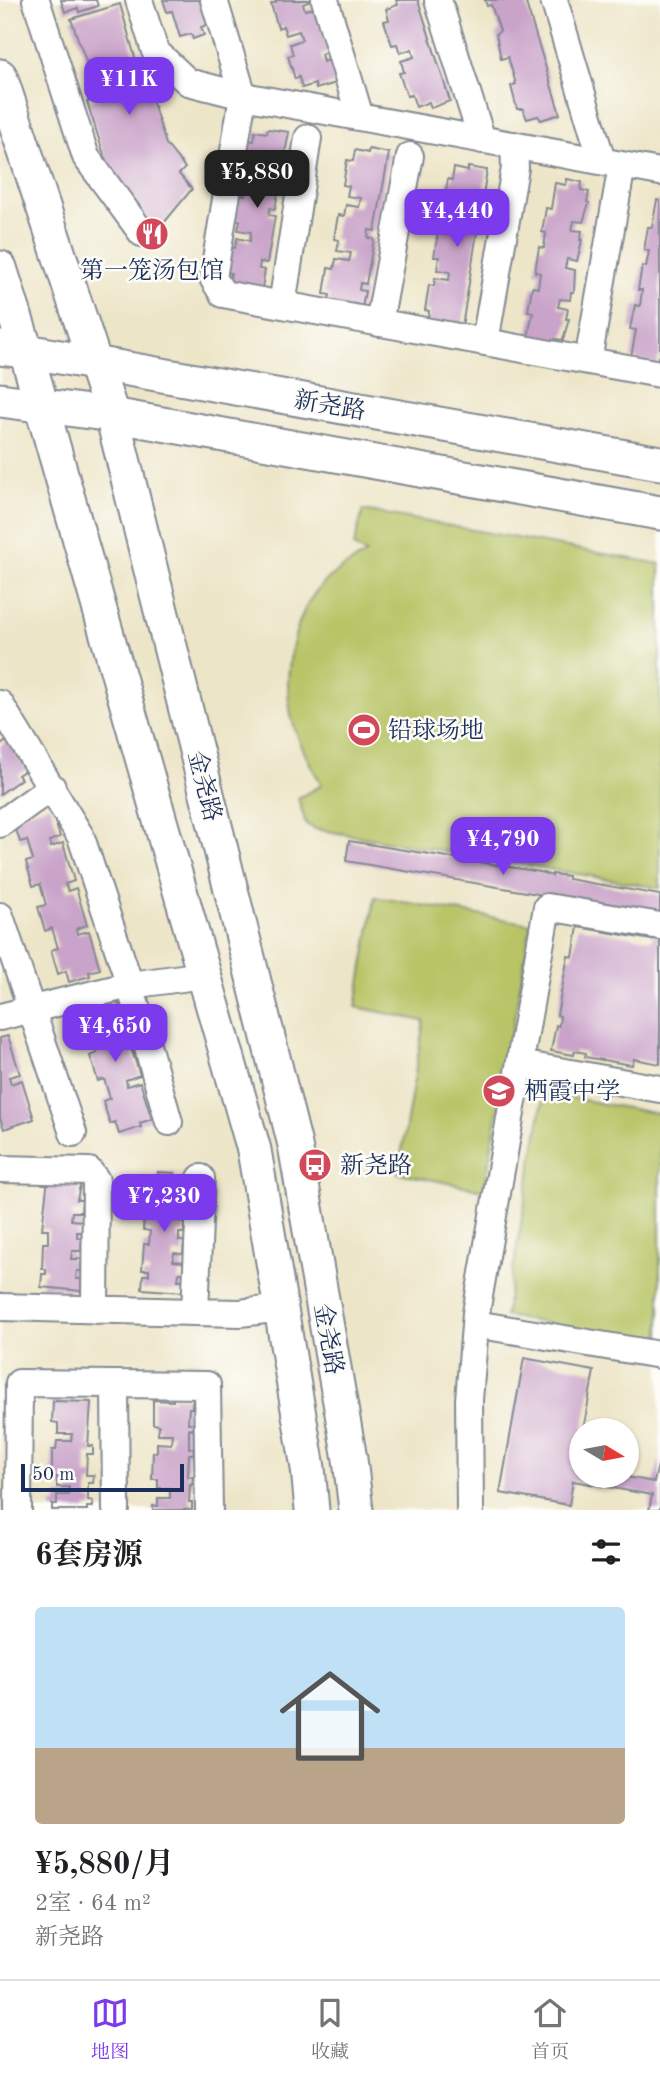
<!DOCTYPE html>
<html lang="zh">
<meta charset="utf-8">
<style>
body{margin:0;font-family:"Old Standard TT","Noto Serif SC",serif;background:#f2f2f2;color:#202124;height:100vh;display:flex;flex-direction:column;font-size:26px;white-space:nowrap}
*{box-sizing:border-box;margin:0}
p{font-size:23px;color:#757577}
.icon{flex:none;width:38px;height:38px;fill:none;stroke:currentColor;stroke-width:2;stroke-linecap:round;stroke-linejoin:round}
.map{position:relative;height:1510px;overflow:hidden}
.details{display:flex;flex-direction:column;background:#fff;flex:1}
.details>*{flex:none}
.needle{width:46px;rotate:100deg}
.tools{position:absolute;left:569px;top:1418px;display:grid;gap:14px}
.tools a{display:grid;place-items:center;width:70px;height:70px;border-radius:50%;background:#fff;box-shadow:0 2px 5px #0004;font-size:35px}
.scale{position:absolute;left:21px;bottom:18px;width:163px;box-sizing:border-box;padding-left:7px;border:4px solid #1b2f5e;border-top:0;font-size:19px;line-height:24px;white-space:nowrap;color:#1b2f5e;-webkit-text-stroke:5px #fdfcf7;paint-order:stroke}
.price{position:absolute;translate:-50% -60px;padding:0 16px;border-radius:14px;background:#7c3aed;color:#fff;font-size:23px;line-height:46px;filter:drop-shadow(0 2px 4px #0008)}
.price::after{content:'';position:absolute;left:50%;top:42px;width:21px;height:16px;margin-left:-10px;background:inherit;clip-path:polygon(0 0,100% 0,50% 100%)}
.price.active{background:#222;color:#fff}
ul{padding:0;list-style:none}
li{display:grid;align-content:center;gap:14px;height:371px;padding:0 35px}
li+li{border-top:2px solid #e0e0e0}
li span{display:grid;place-items:center;height:217px;border-radius:7px;color:#555}
li>.icon{margin-inline-start:auto}
span .icon{width:126px;height:126px;fill:#fffc;stroke-width:1}
li b{font-size:30px}
h2{display:flex;justify-content:space-between;align-items:center;height:84px;padding:0 35px;font-size:30px}
.menu{display:flex;justify-content:space-around;align-items:center;height:98px;border-top:2px solid #e0e0e0;background:#fff;font-size:19px;color:#757577}
.menu a{display:grid;justify-items:center;gap:4px}
.menu .active{color:#7c3aed}
.map>svg:first-child{display:block}
.green{fill:#b8c466;stroke:#6a7a62;stroke-width:2}
.building{fill:#c9a3c9}
.lines{fill:none;stroke-linecap:round;stroke-linejoin:round}
.minor-casing{stroke:#848a92;stroke-width:30}
.major-casing{stroke:#848a92;stroke-width:37}
.minor{stroke:#fff;stroke-width:26}
.major{stroke:#fff;stroke-width:33}
.labels{text-anchor:middle;stroke-width:5;stroke-linejoin:round;paint-order:stroke}
.poi-label{font-size:24px;fill:#1b2f5e;stroke:#fdfcf7;text-anchor:start}
.street-label{font-size:24px;fill:#1b2f5e;stroke:#fdfcf7}
</style>
<div class="map">
<svg width="660" height="1510" viewBox="0 0 660 1510">
<rect width="100%" height="100%" fill="#fdfcf7"/>
<filter id="ink" filterUnits="userSpaceOnUse"><feTurbulence type="fractalNoise" baseFrequency=".0143" numOctaves="2"/><feDisplacementMap in="SourceGraphic" scale="14" xChannelSelector="R" yChannelSelector="G"/><feConvolveMatrix kernelMatrix="1 2 1 2 8 2 1 2 1" color-interpolation-filters="sRGB"/></filter>
<filter id="wash" filterUnits="userSpaceOnUse"><feTurbulence type="fractalNoise" baseFrequency=".00686" numOctaves="4" result="noise"/><feDisplacementMap in="SourceGraphic" scale="28" xChannelSelector="R" yChannelSelector="G"/><feGaussianBlur stdDeviation="1.57" result="paint"/><feColorMatrix in="noise" values="0 0 0 0 0 0 0 0 0 0 0 0 0 0 0 0 0 1.4 0 .05"/><feComposite in="paint" operator="in"/></filter>
<g filter="url(#wash)">
<rect width="100%" height="100%" fill="#ede5c7"/>
<path class="green" d="M363 510 660 564V888L315 829 306 824 298 798 322 785C291 733 279 697 295 636 300 617 308 599 322 585 335 571 351 563 366 554L354 546Z
M375 897 531 924 484 1190 398 1173 424 1021 356 1007Z
M544 1093 660 1114V1343L505 1316Z"/>
<g id="blocks">
<path class="building" d="M61 0H96L98 6 79 12 78 8 65 12Z
M163 0H202L210 24 201 27 204 35 193 39 191 34 180 37 172 11 167 12Z
M276 0H313L303 4 305 10 315 8 328 52 321 54 323 62 330 60 336 83 316 89 315 84 302 88 299 77 295 79 288 56 293 55 290 44 302 40 299 31 286 35 283 26 278 28 271 4 276 2Z
M396 0H418L450 101 431 108 429 102 416 107 412 95 407 96 399 73 404 72 401 61 414 57 412 49 400 53 397 44 392 45 384 21 389 20 386 9 398 5Z
M485 0H525L560 114 541 120 538 116 527 119 523 109H517L511 86 516 84 508 57 501 59 496 34 500 31 491 5 487 6Z
M120 4 136 61 146 58 155 83 147 84 166 144 185 168 179 174 192 189 159 229 130 201 115 181 106 161 87 102 99 98 71 19Z
M268 129 289 132 275 209 270 208 269 215 275 216 267 263 260 262 259 269 265 270 261 294 229 284 231 273 225 272 229 247 235 248 237 238 250 241 251 232 238 230 240 220 234 219 239 194 245 195 247 184 259 187 260 178 247 176 249 166 244 165 248 140 254 141 255 131 267 133Z
M369 149 389 153 375 231 369 230 368 238 374 239 366 284 360 283 359 290 365 291 361 314 328 304 330 295 324 294 328 268 334 269 336 259 349 261 351 253 337 251 339 240 334 239 338 215 344 216 346 205 359 207 361 198 347 196 349 186 343 185 347 160 353 161 355 150 368 153Z
M468 167 487 170 461 333 428 322 429 311 425 310 429 285 434 286 435 278 449 280 450 272 437 270 439 257H434L438 232 443 233 444 224 460 226 461 218 447 215 448 203H444L448 179 452 180 454 168 468 171Z
M567 179 582 182 581 190 589 192 587 202 589 203 583 222 574 221 572 230 582 231 580 240H582L577 261 567 259 565 268 575 270 574 292H571L570 300 560 299 558 307 568 309 566 319H569L563 340 555 339 553 348 528 337 533 312 528 311 532 287 538 288 540 273 535 272 539 247 544 248 546 233 542 232 546 208 551 209 555 183 566 185Z
M657 200 660 201V358L658 357 657 366 631 357 636 330 630 329 635 305 640 306 642 290H638L642 266 646 267 649 251 644 250 648 227H652Z
M6 741 27 769 18 775 21 779 0 794V746Z
M50 805 60 837 49 841 51 847 63 843 74 881 65 884 68 891 76 888 87 925 76 929 77 934 89 931 100 969 89 972 90 976 69 982 66 971 58 974 51 950 58 948 52 928 45 931 38 907 46 905 40 884 33 886 26 862 33 860 27 840 20 842 12 817Z
M349 841 540 872 552 876V874L568 876V879L660 895V915L346 861Z
M578 927 652 940 653 934 660 935V1064L634 1059 632 1065 585 1057 586 1053 575 1051 574 1055 551 1051 556 1025 559 1026 560 1016 557 1015 568 956 573 957Z
M115 994 128 1032 114 1037 116 1043 128 1039 140 1075 126 1080 127 1086 140 1082 152 1119 140 1123 141 1127 119 1134 115 1122 110 1124 103 1101 110 1098 104 1079 98 1081 90 1056 97 1053 92 1035 85 1037 78 1014 84 1012 82 1004Z
M8 1036 20 1074 9 1077 11 1084 22 1080 34 1119 4 1129 0 1118V1038Z
M158 1172 175 1173 174 1178 186 1179 185 1194H179L178 1202 185 1203 184 1213 173 1212V1221H184V1233H179V1241H184L183 1254 174 1253 173 1261 183 1262V1273H179L178 1280H184L183 1292 142 1289 143 1275H149V1270H142L144 1244H149L150 1231 143 1230 145 1203 150 1204 151 1178H158Z
M48 1178 81 1180 77 1200H82L81 1212H72L71 1220 82 1221V1232H77V1238H82L81 1251H72L71 1259H82L81 1271H77L76 1279H81V1291L41 1287 42 1274H46V1269H42L43 1243H48V1229H42Z
M524 1358 594 1371 576 1468 581 1469V1475H616L654 1482 660 1457V1510H649L652 1495 573 1481 569 1505 500 1493Z
M173 1397H193L192 1408H189L188 1423H193V1430L189 1429V1448H194L193 1454H189L188 1477H193L192 1485H190L189 1502H192V1510H153V1506H158V1498H170V1488H158V1479H152L153 1452H157V1443L171 1444 172 1434H158L159 1425 153 1424V1400L173 1401Z
M53 1401 91 1402 88 1446H93V1454H87L86 1475H94L93 1483H88V1500L93 1501V1507H87V1510H52V1504H57V1495H69V1487H57V1477L52 1476V1450H56L57 1441H71L72 1434H58V1423L52 1422Z"/>
</g>
</g>
<g filter="url(#ink)">
<use href="#blocks" fill-opacity="0" stroke="#848a92" stroke-width="2"/>
<g class="lines">
<defs>
<path id="minor" d="M36 0 86 157 142 233
M139 0 155 51 188 82 243 96 660 172
M214 0 243 96 213 278 223 294 660 374
M325 0 360 117
M438 0 482 140
M554 0 602 161
M282 305 308 138
M379 323 410 156
M485 342 515 168 514 145
M588 361 622 165
M0 704 81 837 130 985 169 1122
M0 824 52 787
M0 916 73 1133
M0 1017 130 985 204 975
M520 1064 660 1089
M0 1169 89 1171 96 1180 95 1310
M0 1307 195 1312 201 1178
M195 1312 240 1313 282 1308
M475 1324 660 1355
M115 1384 116 1510
M18 1510 19 1383 207 1385 209 1510
M470 1510 469 1400 476 1313 547 907 660 926"/>
<path id="major" d="M0 76 112 415 295 1145 350 1459 356 1510
M0 268 26 351 254 1150 308 1468 312 1510
M0 348 26 351 660 463
M0 400 112 415 660 513"/>
</defs>
<use href="#minor" class="minor-casing"/>
<use href="#major" class="major-casing"/>
<use href="#minor" class="minor"/>
<use href="#major" class="major"/>
</g>
</g>
<defs>
<symbol id="restaurant-disc" viewBox="-11 -11 22 22"><circle r="9.5" fill="#d1495b" stroke="#fdfcf7"/><path d="M-5-6h1v4h1v-4h1v4h1v-4h1v5L-1.5 .5V6h-2V.5L-5-1ZM5-6V6H3V1.5H1.5Q1.5-4 5-6Z" fill="#fff"/></symbol>
<symbol id="stadium-disc" viewBox="-11 -11 22 22"><circle r="9.5" fill="#d1495b" stroke="#fdfcf7"/><path d="M0-5a6.5 5 0 1 0 0 10a6.5 5 0 1 0 0-10ZM-3.5-1.8h7v3.6h-7Z" fill="#fff"/></symbol>
<symbol id="school-disc" viewBox="-11 -11 22 22"><circle r="9.5" fill="#d1495b" stroke="#fdfcf7"/><path d="M0-5L7-2L0 1L-7-2ZM-4 1L0 2.5L4 1V4Q0 6-4 4Z" fill="#fff"/></symbol>
<symbol id="bus-disc" viewBox="-11 -11 22 22"><circle r="9.5" fill="#d1495b" stroke="#fdfcf7"/><path d="M-5-6H5V4H4V6H2V4H-2V6H-4V4H-5ZM-3.5-4V0h7V-4ZM-3.5 1.2v1.5H-2V1.2ZM2 1.2v1.5H3.5V1.2Z" fill="#fff"/></symbol>
</defs>
<g fill-rule="evenodd">
<use href="#restaurant-disc" x="133" y="215" width="38" height="38"/>
<use href="#stadium-disc" x="345" y="711" width="38" height="38"/>
<use href="#school-disc" x="480" y="1072" width="38" height="38"/>
<use href="#bus-disc" x="296" y="1146" width="38" height="38"/>
</g>
<g class="labels">
<g class="poi-label">
<text x="152" y="278" text-anchor="middle">第一笼汤包馆</text>
<text x="388" y="738">铅球场地</text>
<text x="524" y="1099">栖霞中学</text>
<text x="340" y="1173">新尧路</text>
</g>
<g class="street-label">
<text transform="translate(330 405) rotate(10)" y="8">新尧路</text>
<text transform="translate(205 786) rotate(76)" y="8">金尧路</text>
<text transform="translate(329 1339) rotate(80)" y="8">金尧路</text>
</g>
</g>
</svg>
<div class="tools">
<a><svg class="needle" viewBox="-14 -14 28 28"><path d="M0-13l5 13h-10z" fill="#e53935"/><path d="M0 13l5-13h-10z" fill="#757577"/></svg></a>
</div>
<div class="scale">50 m</div>
<b class="price" style="left:129px;top:117px">¥11K</b>
<b class="price active" style="left:257px;top:210px">¥5,880</b>
<b class="price" style="left:457px;top:249px">¥4,440</b>
<b class="price" style="left:503px;top:877px">¥4,790</b>
<b class="price" style="left:115px;top:1064px">¥4,650</b>
<b class="price" style="left:164px;top:1234px">¥7,230</b>
</div>
<section class="details">
<h2>6套房源<svg class="icon" aria-label="filters" viewBox="0 0 24 24"><path d="M4 7h16M4 17h16"/><circle cx="9" cy="7" r="2"/><circle cx="15" cy="17" r="2"/></svg></h2>
<ul>
<li><span style="background:linear-gradient(#bfe0f5 65%,#b9a48a 0)"><svg class="icon" aria-label="home" viewBox="0 0 24 24"><path d="M3 11l9-7 9 7M6 9v11h12V9"/></svg></span><div><b>¥5,880/月</b><p>2室 · 64 m²</p><p>新尧路</p></div></li>
</ul>
</section>
<nav class="menu">
<a class="active"><svg class="icon" aria-label="map" viewBox="0 0 24 24"><path d="M3 6l6-2 6 2 6-2v14l-6 2-6-2-6 2zM9 4v14M15 6v14"/></svg>地图</a>
<a><svg class="icon" aria-label="saved" viewBox="0 0 24 24"><path d="M7 4h10v16l-5-4-5 4z"/></svg>收藏</a>
<a><svg class="icon" aria-label="home" viewBox="0 0 24 24"><path d="M3 11l9-7 9 7M6 9v11h12V9"/></svg>首页</a>
</nav>
